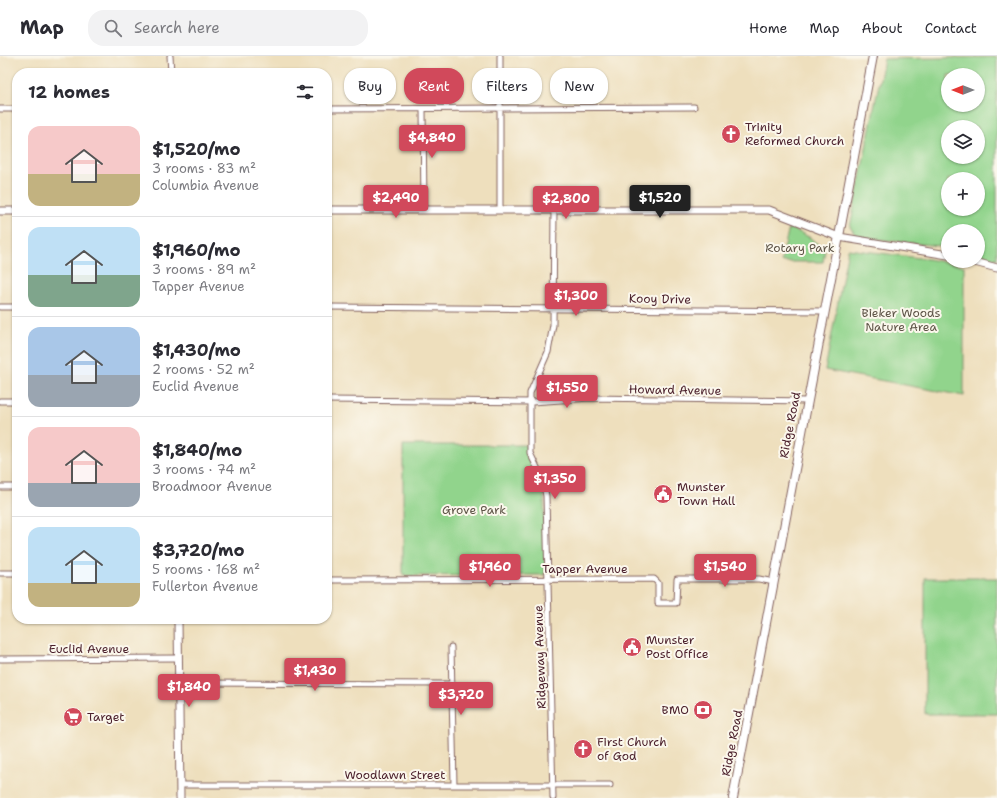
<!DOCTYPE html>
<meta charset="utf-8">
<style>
body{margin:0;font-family:"Shantell Sans",sans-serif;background:#f2f2f3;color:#2b2b33;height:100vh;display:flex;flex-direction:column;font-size:15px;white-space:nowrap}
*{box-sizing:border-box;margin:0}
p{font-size:13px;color:#7c7c81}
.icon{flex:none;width:22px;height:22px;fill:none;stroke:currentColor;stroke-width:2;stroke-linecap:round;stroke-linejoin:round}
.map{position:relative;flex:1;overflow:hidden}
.sheet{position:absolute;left:12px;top:12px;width:320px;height:556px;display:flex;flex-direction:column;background:#fff;border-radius:16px;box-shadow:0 1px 3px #0004}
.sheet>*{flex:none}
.banner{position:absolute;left:344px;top:12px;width:380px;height:36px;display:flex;gap:8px}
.needle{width:26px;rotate:270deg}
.buttons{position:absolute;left:941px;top:12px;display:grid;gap:8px}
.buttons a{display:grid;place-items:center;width:44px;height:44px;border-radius:50%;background:#fff;box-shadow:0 1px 3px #0004;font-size:20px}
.price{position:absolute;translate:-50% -34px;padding:0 9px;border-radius:4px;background:#d1495b;color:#fff;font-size:13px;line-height:26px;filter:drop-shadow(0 1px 2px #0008)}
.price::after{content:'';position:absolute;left:50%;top:24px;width:12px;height:9px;margin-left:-6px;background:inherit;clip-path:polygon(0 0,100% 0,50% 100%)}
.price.active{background:#222;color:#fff}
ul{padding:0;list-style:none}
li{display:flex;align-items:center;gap:12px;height:100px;padding:0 16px}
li+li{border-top:1px solid #e1e1e2}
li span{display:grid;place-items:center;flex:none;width:112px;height:80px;border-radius:12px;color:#555}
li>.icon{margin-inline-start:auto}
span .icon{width:48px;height:48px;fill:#fffc;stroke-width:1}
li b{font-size:17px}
h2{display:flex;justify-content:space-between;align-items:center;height:48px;padding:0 16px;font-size:17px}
.tag{padding:0 14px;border-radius:16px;background:#fff;box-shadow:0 1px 3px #0004;font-size:14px;line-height:36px}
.tag.active{background:#d1495b;color:#fff}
header{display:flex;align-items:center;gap:24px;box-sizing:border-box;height:56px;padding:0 20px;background:#fff;border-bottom:1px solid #e1e1e2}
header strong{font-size:19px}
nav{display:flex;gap:22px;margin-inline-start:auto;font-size:14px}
.search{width:280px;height:36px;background:#f2f2f3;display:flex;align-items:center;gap:10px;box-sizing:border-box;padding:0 14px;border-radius:16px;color:#7c7c81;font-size:15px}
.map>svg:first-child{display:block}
.green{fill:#91d48c;stroke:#6e7a5c;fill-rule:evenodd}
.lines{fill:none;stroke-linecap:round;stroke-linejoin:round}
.street-casing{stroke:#83625e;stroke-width:7}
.secondary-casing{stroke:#83625e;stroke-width:9}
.primary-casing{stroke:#83625e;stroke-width:10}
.street{stroke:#fff;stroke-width:5}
.secondary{stroke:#fff;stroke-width:7}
.primary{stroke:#fff;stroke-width:8}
.labels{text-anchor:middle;stroke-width:4;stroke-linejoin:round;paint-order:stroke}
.poi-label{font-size:12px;fill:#4a1f2b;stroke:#fbf7ec;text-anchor:start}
.park-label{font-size:12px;fill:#5f5548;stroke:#fbf7ec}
.street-label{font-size:12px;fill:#4a1f2b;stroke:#fbf7ec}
</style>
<header>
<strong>Map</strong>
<div class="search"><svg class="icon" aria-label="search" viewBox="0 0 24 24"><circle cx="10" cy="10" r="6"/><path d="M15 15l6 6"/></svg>Search here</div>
<nav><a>Home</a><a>Map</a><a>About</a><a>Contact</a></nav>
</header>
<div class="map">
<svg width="997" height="742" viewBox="0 0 997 742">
<rect width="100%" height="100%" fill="#fbf7ec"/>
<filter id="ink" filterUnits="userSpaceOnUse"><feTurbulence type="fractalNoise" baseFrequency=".025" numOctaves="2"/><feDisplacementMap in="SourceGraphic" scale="8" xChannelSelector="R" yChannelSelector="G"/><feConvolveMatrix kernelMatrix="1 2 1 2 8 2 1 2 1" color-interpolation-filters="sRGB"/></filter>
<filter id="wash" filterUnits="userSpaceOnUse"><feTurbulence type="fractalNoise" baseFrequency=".012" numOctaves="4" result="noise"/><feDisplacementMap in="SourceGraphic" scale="16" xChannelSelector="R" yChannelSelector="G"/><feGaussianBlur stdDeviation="0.9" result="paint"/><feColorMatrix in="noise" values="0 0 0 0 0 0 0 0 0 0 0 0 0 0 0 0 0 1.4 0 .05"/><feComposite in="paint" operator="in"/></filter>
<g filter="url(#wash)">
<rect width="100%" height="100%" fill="#eedfbd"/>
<path class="green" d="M997 1V203L978 198V175H948V191L857 181 850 171 884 3ZM948 19H978V49H948ZM948 71H978V101H948ZM948 123H978V153H948Z
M789 171 809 181 825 194 823 206H781Z
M848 193 928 203 964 210V340L825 314Z
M403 389H526L529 404 544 433 545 515 544 519 403 520Z
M925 522H997V658H925Z"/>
</g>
<g filter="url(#ink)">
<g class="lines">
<defs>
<path id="street" d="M170 0 171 17
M500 0V153
M0 53H17
M327 53 694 51
M423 53 424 153
M0 251H17
M327 251 825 255
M327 344 532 346 590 342 807 345
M0 345H17
M0 431H17
M0 517H17
M327 524 654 523 658 527V547H676L677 523H759L774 526
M451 591 454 729
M0 603 178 602
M179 627 452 628
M180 729H610
M553 742 546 440 543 424 530 397V337L548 296 553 269 554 154"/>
<path id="secondary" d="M327 154H769L839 181 948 199
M0 155H17
M971 205 997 212
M178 563 180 742"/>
<path id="primary" d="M733 742 873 0"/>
</defs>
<use href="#street" class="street-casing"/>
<use href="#secondary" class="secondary-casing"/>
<use href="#primary" class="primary-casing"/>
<use href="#street" class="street"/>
<use href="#secondary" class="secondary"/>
<use href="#primary" class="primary"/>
</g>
</g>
<defs>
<symbol id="church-disc" viewBox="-11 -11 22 22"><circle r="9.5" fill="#d1495b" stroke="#fbf7ec"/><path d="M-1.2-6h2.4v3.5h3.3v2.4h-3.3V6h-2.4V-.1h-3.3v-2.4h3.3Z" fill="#fff"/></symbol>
<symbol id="civic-disc" viewBox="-11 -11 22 22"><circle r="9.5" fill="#d1495b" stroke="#fbf7ec"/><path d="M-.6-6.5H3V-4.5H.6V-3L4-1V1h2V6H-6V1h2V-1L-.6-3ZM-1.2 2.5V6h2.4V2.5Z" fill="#fff"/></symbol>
<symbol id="bank-disc" viewBox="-11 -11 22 22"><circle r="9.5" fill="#d1495b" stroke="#fbf7ec"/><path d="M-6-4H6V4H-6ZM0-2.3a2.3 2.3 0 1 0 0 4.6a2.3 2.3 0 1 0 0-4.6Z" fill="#fff"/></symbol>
<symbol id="supermarket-disc" viewBox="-11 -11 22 22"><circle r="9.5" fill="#d1495b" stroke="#fbf7ec"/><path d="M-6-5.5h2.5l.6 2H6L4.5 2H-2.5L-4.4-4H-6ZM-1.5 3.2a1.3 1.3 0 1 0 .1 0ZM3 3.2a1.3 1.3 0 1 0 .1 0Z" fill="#fff"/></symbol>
</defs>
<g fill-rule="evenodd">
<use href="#church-disc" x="720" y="67" width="22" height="22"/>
<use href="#civic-disc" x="652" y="427" width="22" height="22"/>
<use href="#civic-disc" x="621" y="580" width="22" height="22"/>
<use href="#bank-disc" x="692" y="643" width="22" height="22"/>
<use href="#supermarket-disc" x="62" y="650" width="22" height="22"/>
<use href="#church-disc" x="572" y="682" width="22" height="22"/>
</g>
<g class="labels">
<g class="poi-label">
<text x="745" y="75">Trinity<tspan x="745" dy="14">Reformed Church</tspan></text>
<text x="677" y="435">Munster<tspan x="677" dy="14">Town Hall</tspan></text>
<text x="646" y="588">Munster<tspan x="646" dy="14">Post Office</tspan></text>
<text x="689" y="658" text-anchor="end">BMO</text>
<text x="87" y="665">Target</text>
<text x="597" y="690">First Church<tspan x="597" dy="14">of God</tspan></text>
</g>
<g class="park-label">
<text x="800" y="196">Rotary Park</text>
<text x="901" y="261">Bieker Woods<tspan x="901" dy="14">Nature Area</tspan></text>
<text x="474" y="458">Grove Park</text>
</g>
<g class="street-label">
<text transform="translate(660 243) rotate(1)" y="4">Kooy Drive</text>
<text transform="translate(675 334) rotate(1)" y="4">Howard Avenue</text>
<text transform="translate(790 369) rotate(-79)" y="4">Ridge Road</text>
<text x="585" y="517">Tapper Avenue</text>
<text x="89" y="597">Euclid Avenue</text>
<text transform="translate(540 601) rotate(-92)" y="4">Ridgeway Avenue</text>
<text transform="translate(732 687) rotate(-79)" y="4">Ridge Road</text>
<text x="395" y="723">Woodlawn Street</text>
</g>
</g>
</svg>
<div class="buttons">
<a><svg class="needle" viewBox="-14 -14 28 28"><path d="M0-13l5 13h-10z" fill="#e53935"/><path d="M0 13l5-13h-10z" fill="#7c7c81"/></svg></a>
<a><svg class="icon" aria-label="layers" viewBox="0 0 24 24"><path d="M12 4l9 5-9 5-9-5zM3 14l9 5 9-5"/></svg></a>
<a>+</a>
<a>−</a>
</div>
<b class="price" style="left:432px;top:103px">$4,840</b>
<b class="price" style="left:396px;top:163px">$2,490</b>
<b class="price active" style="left:660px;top:163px">$1,520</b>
<b class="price" style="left:566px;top:164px">$2,800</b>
<b class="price" style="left:576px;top:261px">$1,300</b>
<b class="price" style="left:567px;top:353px">$1,550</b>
<b class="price" style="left:555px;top:444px">$1,350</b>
<b class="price" style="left:490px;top:532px">$1,960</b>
<b class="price" style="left:725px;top:532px">$1,540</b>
<b class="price" style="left:315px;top:636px">$1,430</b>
<b class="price" style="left:189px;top:652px">$1,840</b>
<b class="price" style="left:461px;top:660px">$3,720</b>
<div class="banner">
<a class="tag">Buy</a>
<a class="tag active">Rent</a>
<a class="tag">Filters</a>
<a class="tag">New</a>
</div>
<section class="sheet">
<h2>12 homes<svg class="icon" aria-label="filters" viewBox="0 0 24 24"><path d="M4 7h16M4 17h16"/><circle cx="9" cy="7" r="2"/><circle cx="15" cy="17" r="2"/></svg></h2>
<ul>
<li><span style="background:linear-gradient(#f6c9c9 60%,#c2b280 0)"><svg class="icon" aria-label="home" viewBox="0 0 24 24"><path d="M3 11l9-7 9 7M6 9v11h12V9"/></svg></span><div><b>$1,520/mo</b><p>3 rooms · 83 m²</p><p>Columbia Avenue</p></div></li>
<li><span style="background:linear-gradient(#bfe0f5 60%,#7fa58c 0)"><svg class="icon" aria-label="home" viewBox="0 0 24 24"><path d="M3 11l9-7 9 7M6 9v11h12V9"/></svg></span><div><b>$1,960/mo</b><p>3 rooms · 89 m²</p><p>Tapper Avenue</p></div></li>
<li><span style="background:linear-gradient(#a9c7e8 60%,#9aa5b1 0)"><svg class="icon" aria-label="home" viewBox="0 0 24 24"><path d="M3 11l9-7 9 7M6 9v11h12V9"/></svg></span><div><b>$1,430/mo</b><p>2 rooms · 52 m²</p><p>Euclid Avenue</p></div></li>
<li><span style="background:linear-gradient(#f6c9c9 70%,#9aa5b1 0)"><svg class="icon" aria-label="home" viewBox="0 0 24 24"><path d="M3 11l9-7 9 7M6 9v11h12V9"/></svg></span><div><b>$1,840/mo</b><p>3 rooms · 74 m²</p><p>Broadmoor Avenue</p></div></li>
<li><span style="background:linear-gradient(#bfe0f5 70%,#c2b280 0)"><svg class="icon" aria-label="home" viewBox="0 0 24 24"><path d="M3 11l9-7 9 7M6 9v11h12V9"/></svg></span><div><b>$3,720/mo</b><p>5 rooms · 168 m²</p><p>Fullerton Avenue</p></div></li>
</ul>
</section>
</div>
